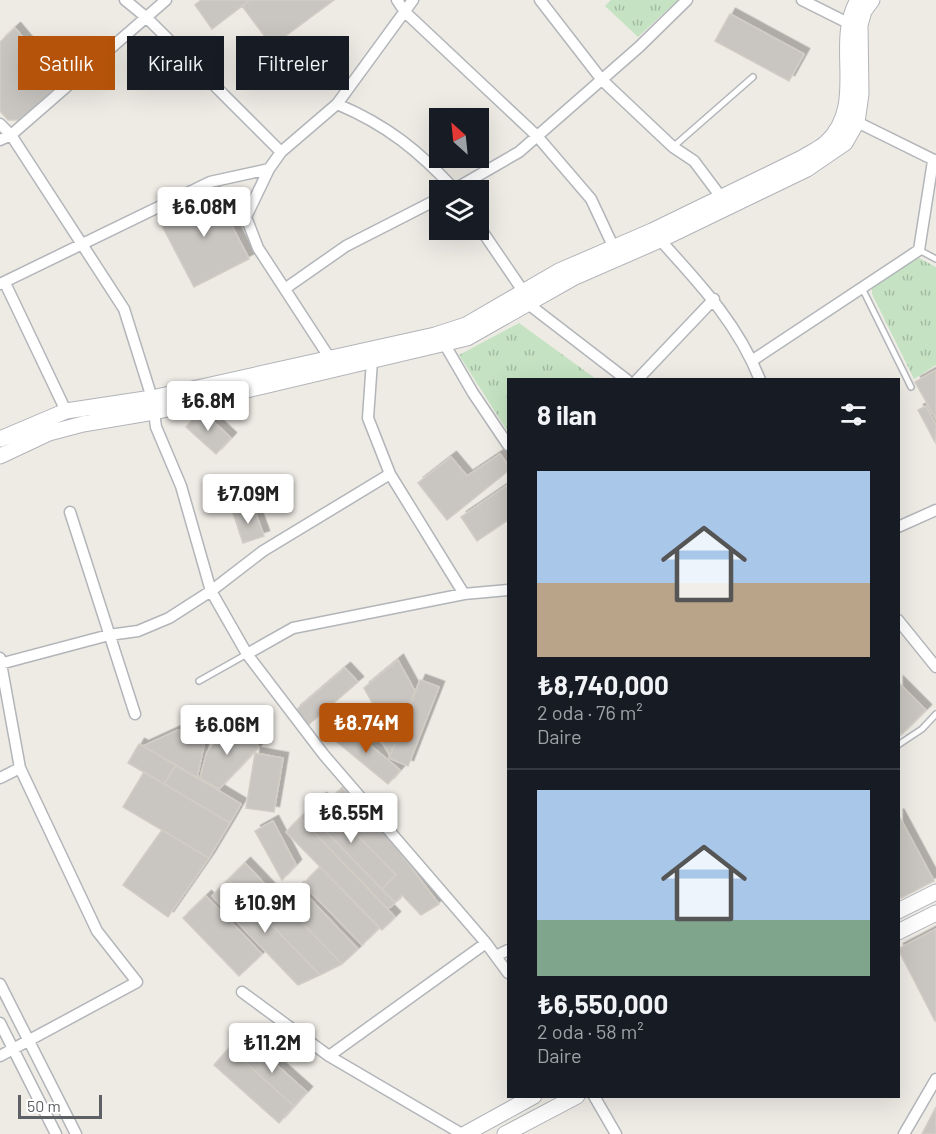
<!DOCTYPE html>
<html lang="tr">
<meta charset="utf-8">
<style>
body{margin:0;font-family:Barlow,sans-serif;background:#20242c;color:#f1f3f6;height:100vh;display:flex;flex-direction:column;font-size:22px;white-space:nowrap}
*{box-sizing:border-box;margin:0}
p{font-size:20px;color:#9ea1a6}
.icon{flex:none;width:33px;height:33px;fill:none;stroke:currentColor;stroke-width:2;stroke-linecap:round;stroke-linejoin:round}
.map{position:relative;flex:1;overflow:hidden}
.drawer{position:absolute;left:507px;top:378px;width:393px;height:720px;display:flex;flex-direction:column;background:#171b24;border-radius:0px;box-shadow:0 6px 24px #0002}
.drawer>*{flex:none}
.banner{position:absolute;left:18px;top:36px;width:399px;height:54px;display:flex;gap:12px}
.needle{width:39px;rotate:333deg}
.controls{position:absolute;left:429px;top:108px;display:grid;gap:12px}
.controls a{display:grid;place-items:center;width:60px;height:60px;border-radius:0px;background:#171b24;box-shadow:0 6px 24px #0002;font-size:30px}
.scale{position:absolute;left:18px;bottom:15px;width:84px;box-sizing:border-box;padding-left:6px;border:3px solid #5d6064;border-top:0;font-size:16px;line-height:21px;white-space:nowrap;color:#5d6064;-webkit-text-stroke:4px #fff;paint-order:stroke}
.price{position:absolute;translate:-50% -51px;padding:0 14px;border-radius:6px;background:#fff;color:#222;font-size:20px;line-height:39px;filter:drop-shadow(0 2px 3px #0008)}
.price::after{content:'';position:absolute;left:50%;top:36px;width:18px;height:14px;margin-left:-9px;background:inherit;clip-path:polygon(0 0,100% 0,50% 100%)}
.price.on{background:#b45309;color:#fff}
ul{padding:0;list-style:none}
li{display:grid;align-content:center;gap:12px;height:318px;padding:0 30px}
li+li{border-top:2px solid #363941}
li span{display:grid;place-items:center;height:186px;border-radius:0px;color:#555}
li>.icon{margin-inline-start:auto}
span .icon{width:108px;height:108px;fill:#fffc;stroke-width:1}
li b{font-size:26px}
h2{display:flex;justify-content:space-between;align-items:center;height:72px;padding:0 30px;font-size:26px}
.pill{padding:0 21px;border-radius:0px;background:#171b24;box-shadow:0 6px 24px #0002;font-size:21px;line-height:54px}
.pill.on{background:#b45309;color:#fff}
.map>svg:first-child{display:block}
.grass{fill:url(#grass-tufts)}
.building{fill:#c9c6c2;stroke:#d2cdc4;stroke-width:1.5;filter:url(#shadow)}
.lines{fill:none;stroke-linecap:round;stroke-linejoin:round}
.lane-casing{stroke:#b2b5b9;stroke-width:8}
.street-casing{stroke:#b2b5b9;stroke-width:13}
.secondary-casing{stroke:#b1b4b9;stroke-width:17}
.lane{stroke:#fff;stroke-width:5}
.street{stroke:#fff;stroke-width:10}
.secondary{stroke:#fff;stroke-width:15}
</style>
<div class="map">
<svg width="936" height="1134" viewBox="0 0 936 1134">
<defs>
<pattern id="grass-tufts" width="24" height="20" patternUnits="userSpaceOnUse" patternTransform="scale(1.5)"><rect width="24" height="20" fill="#c5e3c3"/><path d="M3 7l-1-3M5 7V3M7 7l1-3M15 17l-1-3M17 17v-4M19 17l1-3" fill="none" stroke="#a3bba2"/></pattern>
<filter id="shadow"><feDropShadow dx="5.5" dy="-5.5" stdDeviation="0" flood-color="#0004"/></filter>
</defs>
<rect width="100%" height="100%" fill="#eeebe5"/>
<path class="grass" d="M611 0H678L638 37 605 6Z
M917 257 936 267V365L914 379 872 294V288Z
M519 323 596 379 508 380V432L459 355Z"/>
<path class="building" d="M201 0H250L212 29 195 5Z
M250 0H334L272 46 242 6Z
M730 14 804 54 789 81 715 41Z
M15 28 61 83 19 120H8L0 111V42Z
M213 189 249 259 194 287 158 218Z
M936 370V419L915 382Z
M926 406 936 425 935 442 918 410Z
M201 410 231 438 216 454 186 427Z
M500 454 508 465V471L447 520 418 483 451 457 467 476Z
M508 485V520L477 541 461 517Z
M253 506 264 536 243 543 233 513Z
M398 660 415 691 390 756 373 725 380 717 364 688Z
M345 668 358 682 308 725 295 711Z
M420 680 439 687 408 766 389 758Z
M898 682 926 710 901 735 898 732Z
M234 723 259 747 219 789 200 778 207 752Z
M344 723 400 770 388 784 332 738Z
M178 730 204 745 197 778 143 746Z
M139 744 176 765 164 784 128 763Z
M255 753 283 758 274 812 246 808Z
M176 765 241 804 230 823 164 784Z
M144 772 230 823 209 858 123 807Z
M343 788 379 825 439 904 421 915 402 895 395 902 382 889 396 875 326 803Z
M321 798 396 875 382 889 307 812Z
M307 812 395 903 388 909 300 818Z
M898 814 934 881 901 898 898 893Z
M300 818 395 917 382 930 286 832Z
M273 821 296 865 282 880 255 831Z
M162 830 209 858 168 917 123 885Z
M245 863 283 903 342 964 320 975 228 880Z
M320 867 379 928 362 945 303 884Z
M228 880 320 975 298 985 212 896Z
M299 887 358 949 342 964 283 903Z
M206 896 262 954 239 976 183 918Z
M936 929V1021H935L898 949Z
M251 1042 307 1092 294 1106 238 1056Z
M229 1048 294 1106 279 1123 214 1065Z
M936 1107V1134H922Z"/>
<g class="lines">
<defs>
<path id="lane" d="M673 147 753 77
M919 250 936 259
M863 290 911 387
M199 681 247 654
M898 745 922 729 936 714"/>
<path id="street" d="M125 0 147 18 281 152
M397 0 405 12 537 136 591 199 613 246
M540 0 602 80 673 147 694 161 721 197
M802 0 848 23
M337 104 413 0
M857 122 936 161
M0 124 11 135 124 309 152 398
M0 140 11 135 166 0
M269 169 246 217 258 248 329 357
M453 190 519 152 639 47 687 0
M478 225 523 291
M660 240C700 284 738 324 760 380
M5 283 66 411
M0 284 210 182 269 169 281 152 337 104C387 125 419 151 455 190
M286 288 346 246 440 198
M527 303 627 380
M445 345 473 393 508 445
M753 360 919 250 933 161 936 160
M637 380 714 299
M154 412 156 427 181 486 211 591 247 654 293 628 464 594
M390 474 464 594 508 590
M70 512 135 714
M898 527 936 510
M898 620 936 667
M247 654 324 755 486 943 508 973
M0 658 20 768 97 931 137 982 0 1056
M0 664 109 635 138 631 169 618 211 591 263 551 390 474 368 418 372 361
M0 778 20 768
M496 956 508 950
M0 984 76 1134
M242 992 329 1056 462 1134
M0 1023 56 1134
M329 1056 486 943
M594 1096 616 1134
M904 1134 936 1079"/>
<path id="secondary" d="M0 439 66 411 152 398 435 335 466 325 559 271 652 231 802 158C810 153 819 149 826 143 868 104 832 44 858 0
M0 456 49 433 83 424 154 412 467 338 573 278 660 240 807 169 845 143 857 122 861 94 860 25 864 11 872 0
M898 911 936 892
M898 932 936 913
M465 1134 534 1096
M505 1134 577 1096"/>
</defs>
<use href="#lane" class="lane-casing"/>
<use href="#street" class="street-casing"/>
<use href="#secondary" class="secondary-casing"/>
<use href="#lane" class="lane"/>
<use href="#street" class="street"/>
<use href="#secondary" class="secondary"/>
</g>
</svg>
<div class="controls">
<a><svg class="needle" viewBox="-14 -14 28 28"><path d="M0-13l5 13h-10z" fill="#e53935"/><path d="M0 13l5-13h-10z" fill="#9ea1a6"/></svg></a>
<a><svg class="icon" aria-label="layers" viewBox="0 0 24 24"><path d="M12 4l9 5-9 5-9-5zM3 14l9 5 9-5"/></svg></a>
</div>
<div class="scale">50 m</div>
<b class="price" style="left:204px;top:238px">₺6.08M</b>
<b class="price" style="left:208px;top:432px">₺6.8M</b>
<b class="price" style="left:248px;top:525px">₺7.09M</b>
<b class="price on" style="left:366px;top:754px">₺8.74M</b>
<b class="price" style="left:227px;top:756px">₺6.06M</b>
<b class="price" style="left:351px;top:844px">₺6.55M</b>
<b class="price" style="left:265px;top:934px">₺10.9M</b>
<b class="price" style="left:272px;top:1074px">₺11.2M</b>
<div class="banner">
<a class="pill on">Satılık</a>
<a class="pill">Kiralık</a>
<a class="pill">Filtreler</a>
</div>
<section class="drawer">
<h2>8 ilan<svg class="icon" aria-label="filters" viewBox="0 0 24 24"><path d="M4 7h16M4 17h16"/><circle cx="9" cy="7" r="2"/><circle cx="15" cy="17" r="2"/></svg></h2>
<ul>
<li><span style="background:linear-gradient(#a9c7e8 60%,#b9a48a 0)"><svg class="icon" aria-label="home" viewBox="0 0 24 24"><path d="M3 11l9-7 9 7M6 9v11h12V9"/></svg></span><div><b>₺8,740,000</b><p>2 oda · 76 m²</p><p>Daire</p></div></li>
<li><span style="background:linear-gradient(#a9c7e8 70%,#7fa58c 0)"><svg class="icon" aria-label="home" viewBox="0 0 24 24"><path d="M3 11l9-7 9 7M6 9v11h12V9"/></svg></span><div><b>₺6,550,000</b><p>2 oda · 58 m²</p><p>Daire</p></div></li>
</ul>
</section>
</div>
